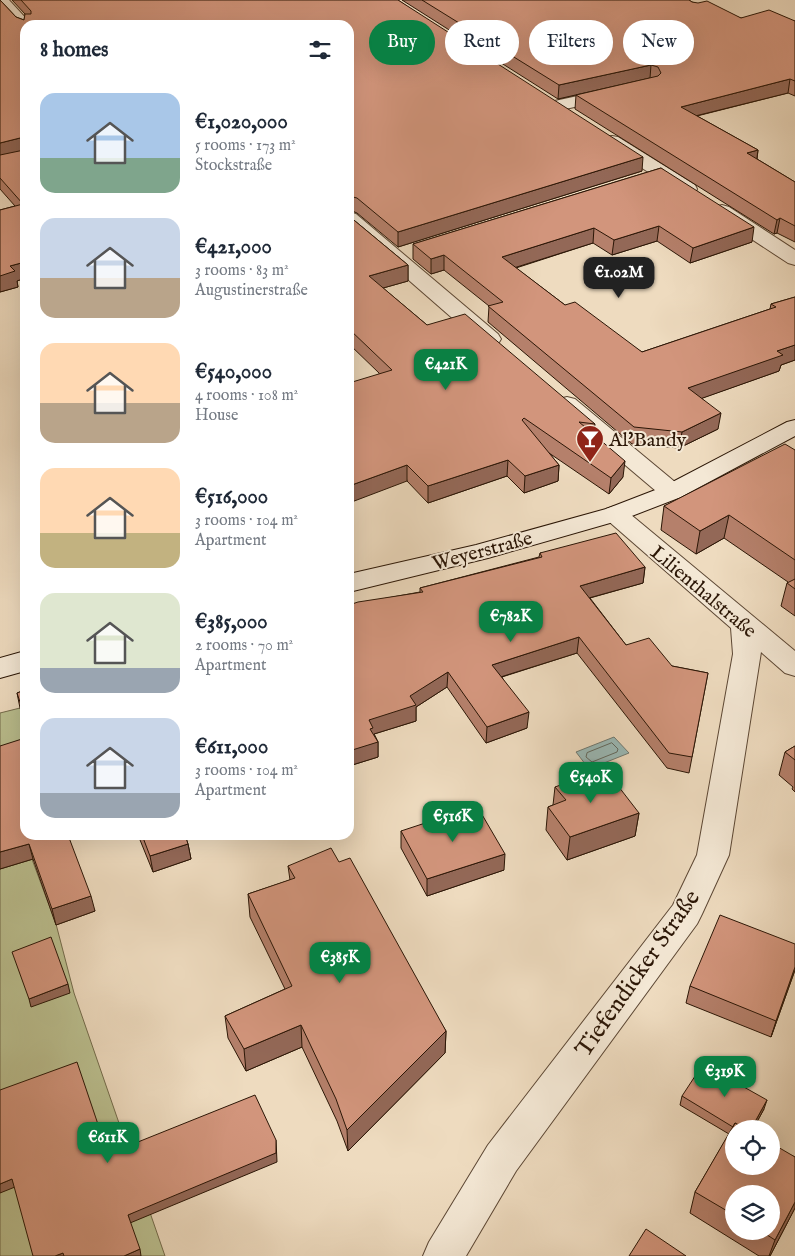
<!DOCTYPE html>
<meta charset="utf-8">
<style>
body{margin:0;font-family:"IM FELL English",serif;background:#f6f6f7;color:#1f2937;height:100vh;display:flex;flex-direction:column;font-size:19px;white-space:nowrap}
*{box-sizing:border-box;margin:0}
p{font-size:16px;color:#747a83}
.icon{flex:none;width:28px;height:28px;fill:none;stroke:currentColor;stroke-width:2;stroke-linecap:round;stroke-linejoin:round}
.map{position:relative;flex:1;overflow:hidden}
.drawer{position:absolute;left:20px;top:20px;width:334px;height:820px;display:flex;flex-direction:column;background:#fff;border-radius:15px;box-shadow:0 5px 20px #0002}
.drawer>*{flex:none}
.hud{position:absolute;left:369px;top:20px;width:351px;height:45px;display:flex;gap:10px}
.controls{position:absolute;left:725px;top:1120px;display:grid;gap:10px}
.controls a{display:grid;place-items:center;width:55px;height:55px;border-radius:50%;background:#fff;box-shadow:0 5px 20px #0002;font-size:25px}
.price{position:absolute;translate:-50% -42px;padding:0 11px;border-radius:10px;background:#0b8043;color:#fff;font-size:16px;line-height:32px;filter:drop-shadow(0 1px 2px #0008)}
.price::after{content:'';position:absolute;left:50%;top:30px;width:15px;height:11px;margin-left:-8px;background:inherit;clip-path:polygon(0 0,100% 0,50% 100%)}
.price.on{background:#222;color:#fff}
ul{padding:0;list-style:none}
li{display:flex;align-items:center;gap:15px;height:125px;padding:0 20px}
li span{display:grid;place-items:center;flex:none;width:140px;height:100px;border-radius:15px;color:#555}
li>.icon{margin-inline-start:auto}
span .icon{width:60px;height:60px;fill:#fffc;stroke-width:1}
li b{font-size:21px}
h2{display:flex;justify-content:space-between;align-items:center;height:60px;padding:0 20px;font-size:21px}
.pill{padding:0 18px;border-radius:22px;background:#fff;box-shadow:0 5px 20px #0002;font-size:18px;line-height:45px}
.pill.on{background:#0b8043;color:#fff}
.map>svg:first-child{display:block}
.green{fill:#bbc090;stroke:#736b4b}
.water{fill:#9abab7;stroke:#6e7870}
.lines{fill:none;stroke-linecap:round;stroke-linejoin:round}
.shore{stroke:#62685e;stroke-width:1}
.street-casing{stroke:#5c4734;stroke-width:2}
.secondary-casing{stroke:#2b1606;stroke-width:2}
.street{fill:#f4e8d5;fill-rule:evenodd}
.secondary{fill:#f4e8d5;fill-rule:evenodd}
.wall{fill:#b5806b;stroke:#2b1606;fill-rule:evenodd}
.shaded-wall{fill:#936857;stroke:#2b1606}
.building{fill:#d2957c;stroke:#2b1606}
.labels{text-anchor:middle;stroke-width:4;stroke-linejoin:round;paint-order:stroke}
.poi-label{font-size:20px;fill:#2b1606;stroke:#f4e8d5;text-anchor:start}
.street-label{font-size:20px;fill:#2b1606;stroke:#f4e8d5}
.near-street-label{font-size:24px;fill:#2b1606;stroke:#f4e8d5}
</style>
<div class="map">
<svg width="795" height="1256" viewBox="0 0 795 1256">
<rect width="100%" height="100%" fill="#eedbbf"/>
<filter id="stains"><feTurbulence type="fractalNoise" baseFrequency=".004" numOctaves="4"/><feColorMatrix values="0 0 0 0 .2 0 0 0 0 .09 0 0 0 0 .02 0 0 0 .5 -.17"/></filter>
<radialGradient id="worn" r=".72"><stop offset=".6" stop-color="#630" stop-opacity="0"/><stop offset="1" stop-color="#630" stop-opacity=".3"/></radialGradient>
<path class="green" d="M20 708 25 722V754L0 772V713Z
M0 773 56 924 74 993 165 1256H0Z"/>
<path class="water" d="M614 737 629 753 589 769 576 752Z"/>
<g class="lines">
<path class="shore" d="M612 743 618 749 617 752 592 762 586 757 587 753Z"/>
<defs>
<path id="street" d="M0 0H9L32 25H25V31L20 29 0 8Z
M610 89 616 90 618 94 616 98 556 111 550 110 548 106 550 102Z
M612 136 618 137 695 185 697 189 695 193 688 195 681 193 606 145 603 141 606 137Z
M722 205 729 207 795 250V265L788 263 715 215 713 211 715 207Z
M349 212 356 214 498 334 501 339 498 344 490 345 482 344 349 228Z
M567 397 575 399 681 487 684 492 681 497 672 499 663 497 559 409 556 404 559 399Z
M615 506 624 509 795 651V676L785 673 761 652 729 855 702 914 697 924 516 1171 466 1256H423L429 1242 488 1145 673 905 697 855 733 654 731 628 606 519 602 514 606 509Z"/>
<path id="secondary" d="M795 420V436L681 497 624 519 488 558 349 592V574L476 545 606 509 663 487 787 422Z
M25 651V671L0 678V658Z"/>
</defs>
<use href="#street" class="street-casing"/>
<use href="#secondary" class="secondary-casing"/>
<use href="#street" class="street"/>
<use href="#secondary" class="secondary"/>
</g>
<path class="wall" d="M0 0 16 17 24 20 25 14 12 0H398L642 171 398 247 357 213 350 210 349 211V25L25 278 17 281 18 287 0 292V210L15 206 0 189Z
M402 0H689L692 2 741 18 795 21V96L788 93 697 116 758 150 757 159 795 182V242L777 233 774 234 575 109 576 95 650 78 558 99Z
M661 168 752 242 690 263 657 241 612 255 593 243 516 268 565 305 642 352 770 309 771 304 795 297V360L781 365 779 371 702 398 718 429 679 448 632 444 488 322 489 306 444 270 431 274 413 259V244Z
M349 216 408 265V281L383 288 427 325 595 424 594 435 623 477 609 494 549 453 559 465 558 481 524 493 507 476 428 503 407 481 379 373 349 344Z
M795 450V616L781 606 787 583 788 582 724 538 696 554 661 530 664 506Z
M540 553 645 567 643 583 590 598 626 645 672 666 708 673 689 773 667 768 577 653 502 677 527 728 486 743 447 687 416 707V721L374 734 378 742V757L349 766V605L420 592V588L539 557Z
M25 690V722L20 708 17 693Z
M0 746 95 911 56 925 33 859 0 869Z
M795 746V792L792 789 793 787 779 775 785 752Z
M555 787 639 813 635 836 567 860 546 830 548 807 553 805Z
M401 831 504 870 427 896 401 848Z
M138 835H185L188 844 191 859 153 872Z
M339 862 446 1031 445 1053 348 1151 337 1121 302 1047 246 1071 228 1038 225 1016 285 989 250 917 248 894 290 880 288 866Z
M795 970 771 1037 686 1003 690 986Z
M682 1096 764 1109 753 1129H734L795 1157V1208L770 1256H759L690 1213 695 1192 729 1134 680 1105ZM734 1194 771 1231H734Z"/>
<path class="shaded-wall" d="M651 65 650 78 558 99 559 85Z
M790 79 788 93 679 120 681 107Z
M24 137 25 152 0 158V143Z
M758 150 756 165 747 153Z
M643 157 642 171 398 247V232Z
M349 196 350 210 349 211Z
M780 218 777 233 774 234 777 220Z
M659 226 657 241 612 255 614 240Z
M754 227 752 242 690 263 693 248Z
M594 228 593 243 501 272 502 257Z
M444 255V270L431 274V259Z
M25 262V278L17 281 18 287 0 292V276L10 266Z
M408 265V281L369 292V276Z
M795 345V360L781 365 779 371 686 404 688 388 777 351Z
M721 413 718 429 679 448 682 432Z
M508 460 507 476 428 503V486Z
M625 461 623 477 609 494 611 478Z
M407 465V481L349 503V486Z
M559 465 558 481 524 493 525 476Z
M729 515 724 538 696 554 700 531Z
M645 567 643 583 578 601 580 586Z
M579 637 577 653 491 680 492 665Z
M448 672 447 687 416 707V721L374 734 378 742V757L349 766V751L369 720Z
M529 712 527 728 486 743 487 727Z
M639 813 635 836 567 860 570 837Z
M29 844 33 859 0 869V852Z
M188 844 191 859 153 872 150 856Z
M505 854 504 870 427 896V879Z
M91 896 95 911 56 925 52 909Z
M795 967V970L771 1037 776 1021Z
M68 984 70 993 31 1007 29 999Z
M301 1025 302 1047 246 1071 244 1049Z
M446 1031 445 1053 348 1151 347 1130Z
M767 1100 764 1109 753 1129H751Z
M276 1140 277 1162 130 1223 128 1215Z
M12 1179 15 1187 0 1193V1184Z
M795 1202V1208L770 1256H769L775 1240Z
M140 1249 141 1256H124Z
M63 1253 64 1256H55Z"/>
<path class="building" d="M0 0 16 17 24 20 25 14H31V11L21 0H398L643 157 398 232 357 198 349 196V25H25V262L10 266 15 271 0 276V210L23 204 0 178V155L24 150V137L0 143Z
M422 0H689L692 2 698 3 707 1 741 18 769 10 795 21V81L790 79 681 107 758 150 747 153 795 182V226L780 218 777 220 576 95 658 76 661 73 658 67 651 65 559 85Z
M661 168 754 227 693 248 659 226 614 240 594 228 502 257 565 305 575 302 642 352 776 307 771 304 795 297V345L777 351 783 355 688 388 721 413 682 432 634 427 488 306 503 302 444 255 431 259 413 244Z
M349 216 408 265 369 276 427 325 465 314 595 424 579 422 625 461 611 478 524 418 522 420 559 465 525 476 508 460 428 486 407 465 349 486V383L392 370 349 329Z
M785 444 795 450V560L729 515 700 531 664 506Z
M616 533 645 567 580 586 626 645 649 638 672 666 708 673 692 757 669 753 579 637 492 665 529 712 487 727 448 672 410 696 416 705 369 720 373 728 370 729 378 742 349 751V605L358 602 423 592 420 588 542 557 540 553Z
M795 579V589L787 583Z
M25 690V717L17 693Z
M25 738V835H68L91 896 52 909 29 844 0 852V746Z
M795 746V760L785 752Z
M605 769 639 813 570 837 548 807 566 800 555 787Z
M477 806 505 854 427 879 401 831Z
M142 835H185L188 844 150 856Z
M331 848 339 862 350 858 446 1031 347 1130 336 1099 301 1025 244 1049 225 1016 292 986 248 894 295 878 288 866Z
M720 915 795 944V967L776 1021 690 986Z
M51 937 68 984 29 999 12 952Z
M77 1062 108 1154 255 1095 276 1140V1153L128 1215 140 1249 124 1256H64L63 1253 55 1256H33L12 1179 0 1184V1090Z
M703 1064 767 1100 751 1129H746L735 1123 733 1127 682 1096Z
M735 1123 746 1129H734V1166H771V1143L795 1157V1202L775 1240 761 1231H771V1194H734V1215L695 1192Z
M646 1229 686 1256H629Z"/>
<defs>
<symbol id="bar-pin" viewBox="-11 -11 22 30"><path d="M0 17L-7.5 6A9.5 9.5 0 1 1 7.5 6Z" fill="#8f2418" stroke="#f4e8d5"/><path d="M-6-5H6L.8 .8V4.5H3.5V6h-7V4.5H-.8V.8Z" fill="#fff"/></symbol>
</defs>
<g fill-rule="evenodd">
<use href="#bar-pin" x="574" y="423" width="32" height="43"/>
</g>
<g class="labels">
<g class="poi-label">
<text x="609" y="446">Al'Bandy</text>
</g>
<g class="street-label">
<text transform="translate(482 550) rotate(-15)" y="7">Weyerstraße</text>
<text transform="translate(704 591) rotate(40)" y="7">Lilienthalstraße</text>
</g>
<g class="near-street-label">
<text transform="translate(637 973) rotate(-55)" y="8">Tiefendicker Straße</text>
</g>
</g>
<rect width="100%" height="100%" filter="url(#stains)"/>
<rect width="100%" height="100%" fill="url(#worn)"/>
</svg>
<div class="controls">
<a><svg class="icon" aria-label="locate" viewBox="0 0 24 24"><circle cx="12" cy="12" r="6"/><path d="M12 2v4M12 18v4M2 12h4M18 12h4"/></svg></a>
<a><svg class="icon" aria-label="layers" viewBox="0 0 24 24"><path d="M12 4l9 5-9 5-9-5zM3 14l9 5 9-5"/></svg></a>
</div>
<b class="price on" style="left:619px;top:299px">€1.02M</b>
<b class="price" style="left:446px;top:391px">€421K</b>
<b class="price" style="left:511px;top:643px">€782K</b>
<b class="price" style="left:591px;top:804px">€540K</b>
<b class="price" style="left:453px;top:843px">€516K</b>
<b class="price" style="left:340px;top:984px">€385K</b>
<b class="price" style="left:725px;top:1098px">€319K</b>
<b class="price" style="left:108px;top:1164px">€611K</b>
<div class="hud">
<a class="pill on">Buy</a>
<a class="pill">Rent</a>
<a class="pill">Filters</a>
<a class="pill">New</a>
</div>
<section class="drawer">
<h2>8 homes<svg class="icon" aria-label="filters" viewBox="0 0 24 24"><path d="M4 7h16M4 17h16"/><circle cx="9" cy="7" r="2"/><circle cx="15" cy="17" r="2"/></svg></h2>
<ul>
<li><span style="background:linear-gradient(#a9c7e8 65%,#7fa58c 0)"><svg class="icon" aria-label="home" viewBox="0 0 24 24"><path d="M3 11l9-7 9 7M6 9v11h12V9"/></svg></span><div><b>€1,020,000</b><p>5 rooms · 173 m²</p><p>Stockstraße</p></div></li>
<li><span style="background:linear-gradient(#c9d6e8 60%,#b9a48a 0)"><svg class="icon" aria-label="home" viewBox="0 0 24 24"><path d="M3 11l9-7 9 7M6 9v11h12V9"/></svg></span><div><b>€421,000</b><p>3 rooms · 83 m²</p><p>Augustinerstraße</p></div></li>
<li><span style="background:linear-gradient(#ffd9b3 60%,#b9a48a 0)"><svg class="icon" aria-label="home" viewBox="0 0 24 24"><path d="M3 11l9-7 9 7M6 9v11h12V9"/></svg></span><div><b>€540,000</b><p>4 rooms · 108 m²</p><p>House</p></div></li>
<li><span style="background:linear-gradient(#ffd9b3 65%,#c2b280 0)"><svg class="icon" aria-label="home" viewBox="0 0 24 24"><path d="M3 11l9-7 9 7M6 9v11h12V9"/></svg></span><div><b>€516,000</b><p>3 rooms · 104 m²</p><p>Apartment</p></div></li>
<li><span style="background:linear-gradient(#dfe7d0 75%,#9aa5b1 0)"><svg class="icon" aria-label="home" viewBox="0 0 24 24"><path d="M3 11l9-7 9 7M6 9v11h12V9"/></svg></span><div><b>€385,000</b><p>2 rooms · 70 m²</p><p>Apartment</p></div></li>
<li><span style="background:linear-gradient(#c9d6e8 75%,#9aa5b1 0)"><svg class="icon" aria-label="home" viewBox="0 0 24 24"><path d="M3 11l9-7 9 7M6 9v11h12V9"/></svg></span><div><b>€611,000</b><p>3 rooms · 104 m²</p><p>Apartment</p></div></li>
</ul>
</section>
</div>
